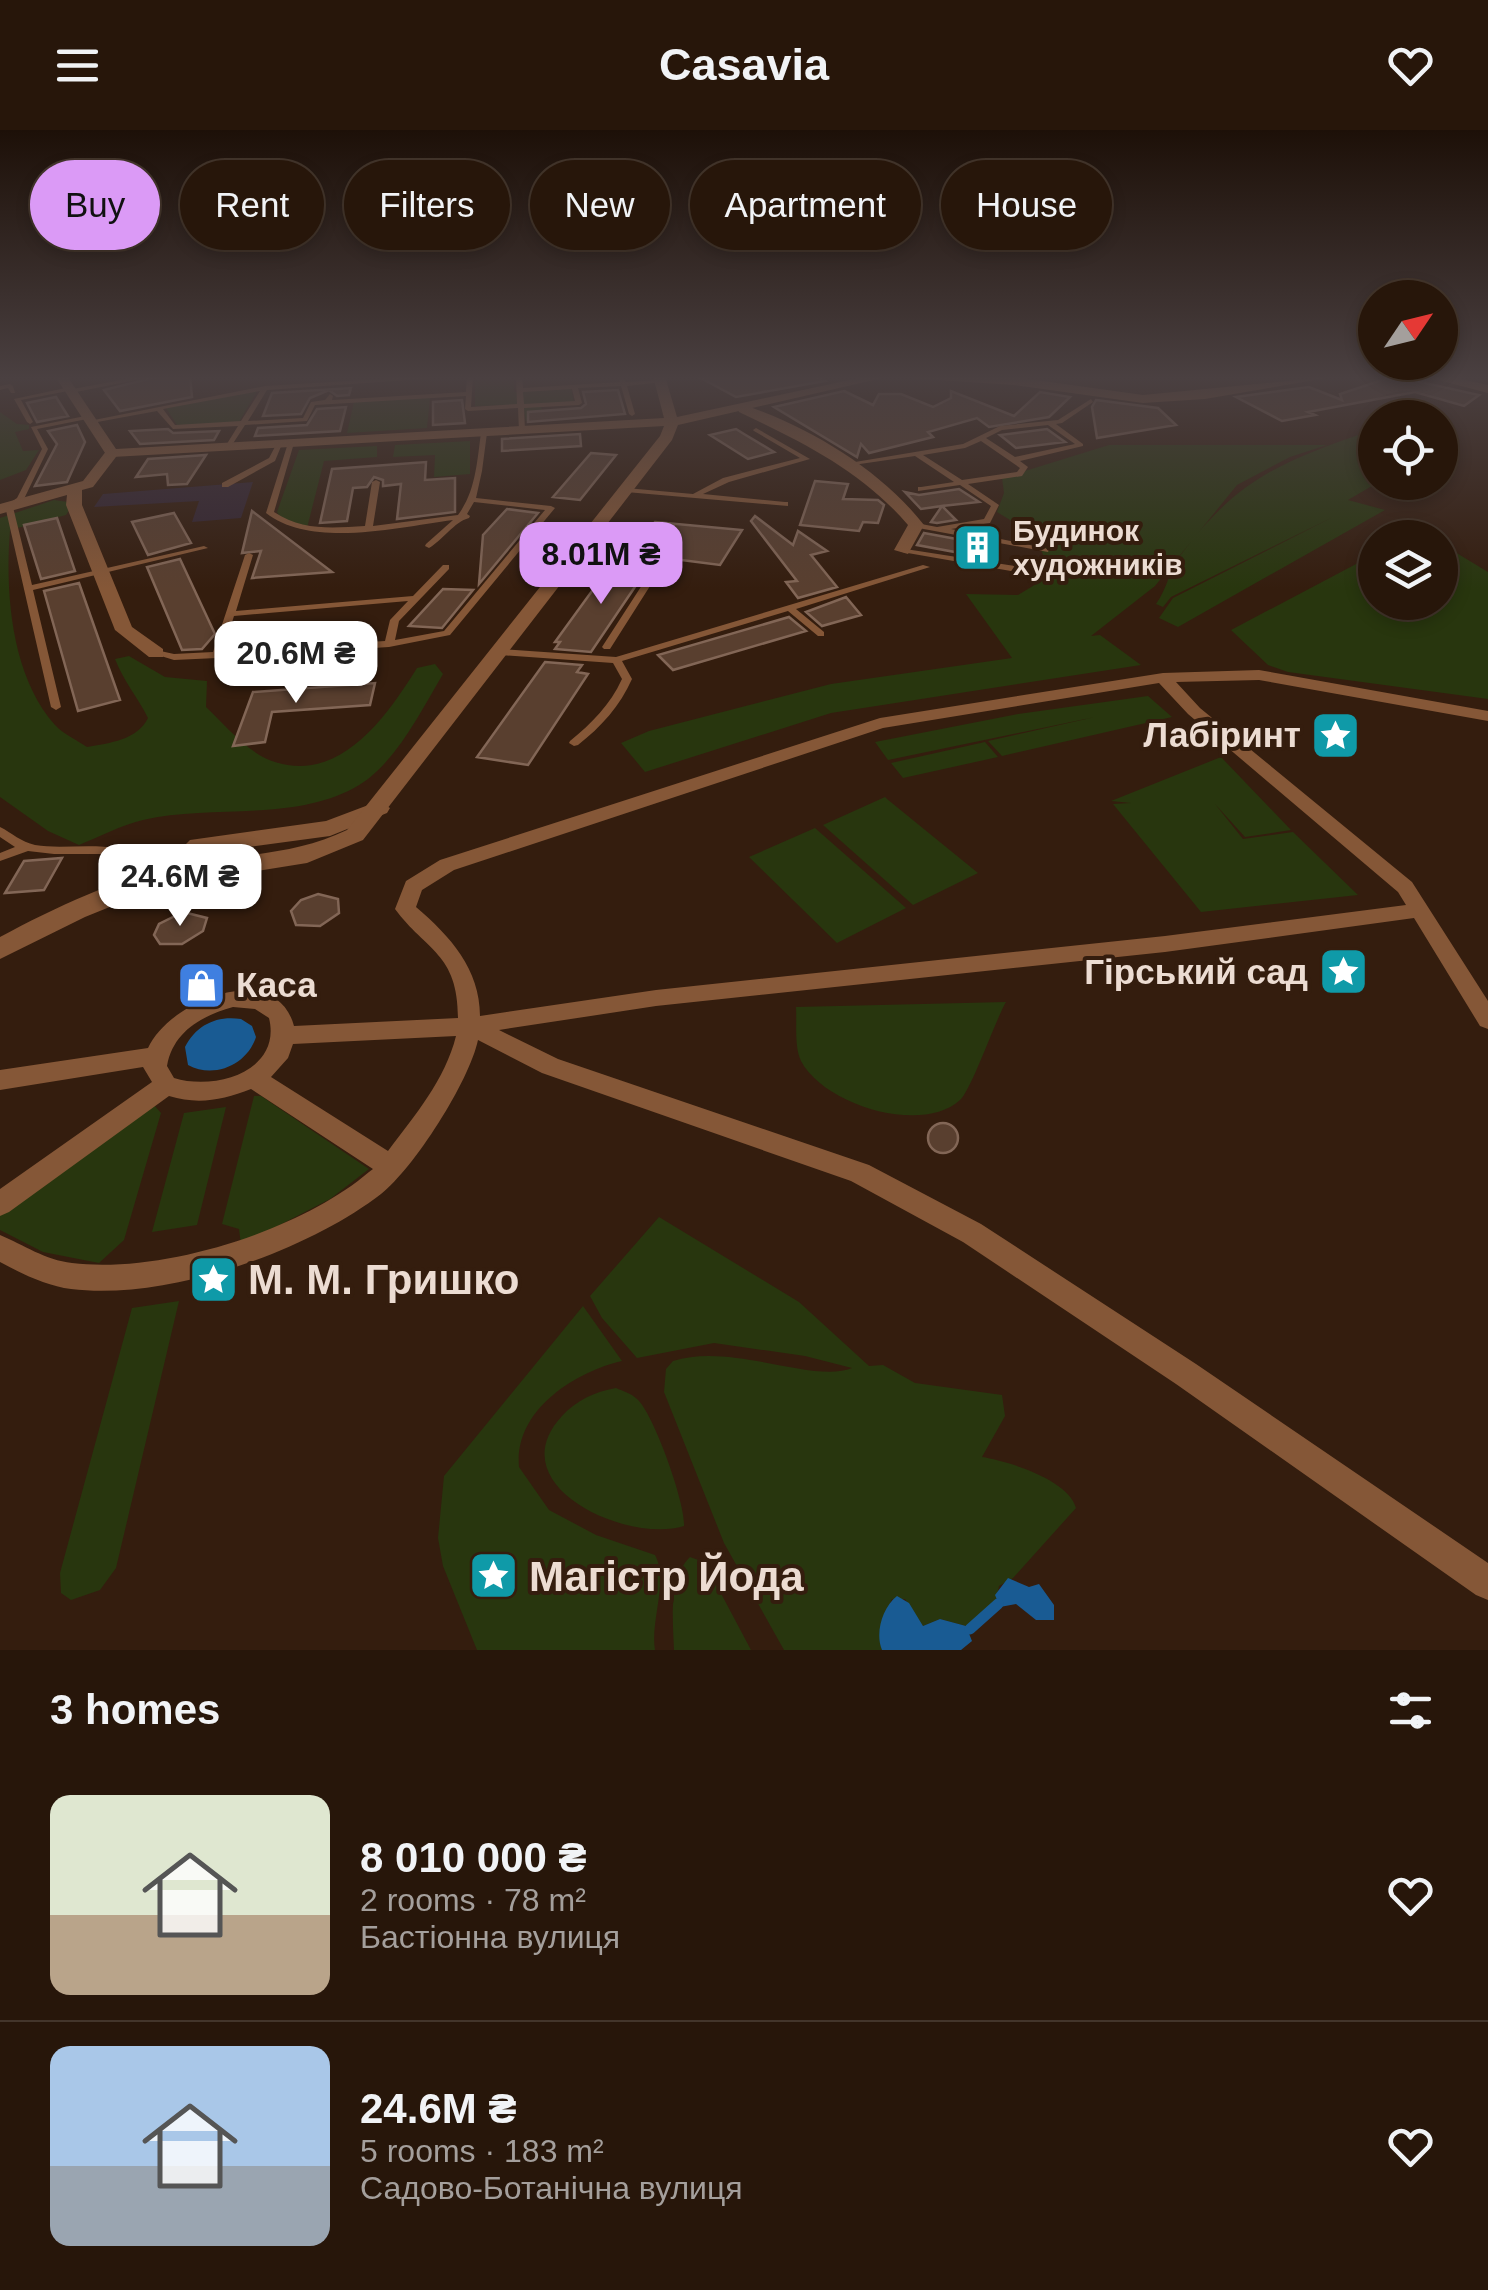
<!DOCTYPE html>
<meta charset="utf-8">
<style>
body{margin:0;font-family:Arial,sans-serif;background:#332318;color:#f1f3f6;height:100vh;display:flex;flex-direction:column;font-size:38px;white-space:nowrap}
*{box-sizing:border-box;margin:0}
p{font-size:32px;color:#a49f9c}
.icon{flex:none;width:55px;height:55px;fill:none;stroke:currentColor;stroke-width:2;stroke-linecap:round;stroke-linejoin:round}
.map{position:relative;height:1520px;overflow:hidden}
.panel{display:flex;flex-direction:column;background:#27160a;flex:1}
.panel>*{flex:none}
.banner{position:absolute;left:30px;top:30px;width:1430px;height:90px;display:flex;gap:20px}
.needle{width:65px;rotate:55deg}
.fabs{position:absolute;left:1358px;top:150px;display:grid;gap:20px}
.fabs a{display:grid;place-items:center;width:100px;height:100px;border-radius:50%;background:#27160a;box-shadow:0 5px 15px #0003,0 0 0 2px #43352b;font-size:50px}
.price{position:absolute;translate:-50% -85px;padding:0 22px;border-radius:20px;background:#fff;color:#222;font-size:32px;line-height:65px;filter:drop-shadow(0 2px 5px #0008)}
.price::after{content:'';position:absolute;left:50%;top:60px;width:30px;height:22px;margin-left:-15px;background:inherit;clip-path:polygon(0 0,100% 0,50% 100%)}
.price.selected{background:#db9af6;color:#111}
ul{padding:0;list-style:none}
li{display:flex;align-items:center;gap:30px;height:250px;padding:0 50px}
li+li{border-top:2px solid #43352b}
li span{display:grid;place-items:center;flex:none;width:280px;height:200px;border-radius:20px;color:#555}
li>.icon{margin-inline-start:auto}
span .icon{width:120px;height:120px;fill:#fffc;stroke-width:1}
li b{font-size:42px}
h2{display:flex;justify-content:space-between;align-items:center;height:120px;padding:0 50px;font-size:42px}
.pill{padding:0 35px;border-radius:45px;background:#27160a;box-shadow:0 5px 15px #0003,0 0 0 2px #43352b;font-size:35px;line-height:90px}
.pill.selected{background:#db9af6;color:#111}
header{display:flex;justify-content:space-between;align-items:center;height:130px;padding:0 50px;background:#27160a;font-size:45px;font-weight:700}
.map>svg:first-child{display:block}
.industrial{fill:#342531}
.green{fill:#28360e}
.water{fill:#195b93}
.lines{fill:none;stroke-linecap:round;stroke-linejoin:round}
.stream{stroke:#195b93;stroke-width:11}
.building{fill:#593f2f;stroke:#826656;stroke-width:2.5}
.service{fill:#855737;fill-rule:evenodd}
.pedestrian{fill:#855737;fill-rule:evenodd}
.minor{fill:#855737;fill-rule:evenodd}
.tertiary{fill:#855737;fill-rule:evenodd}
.labels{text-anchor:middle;stroke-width:8;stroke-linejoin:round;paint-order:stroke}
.far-poi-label{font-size:30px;font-weight:bold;fill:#ecdcd2;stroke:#341d0e;text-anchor:start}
.poi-label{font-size:35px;font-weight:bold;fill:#ecdcd2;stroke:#341d0e;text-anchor:end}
.near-poi-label{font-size:42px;font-weight:bold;fill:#ecdcd2;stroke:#341d0e;text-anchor:start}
</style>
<header><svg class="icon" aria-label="menu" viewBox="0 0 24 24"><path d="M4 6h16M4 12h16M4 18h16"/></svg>Casavia<svg class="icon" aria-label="heart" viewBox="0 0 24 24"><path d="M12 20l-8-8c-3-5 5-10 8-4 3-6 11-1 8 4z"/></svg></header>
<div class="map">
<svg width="1488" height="1520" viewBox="0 0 1488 1520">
<rect width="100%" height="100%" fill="#341d0e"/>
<path class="industrial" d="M253 352 241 388 192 392 199 371 94 377 103 364Z"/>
<path class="green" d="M514 246V262L571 259 574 272 541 274 543 290 526 291 523 275 475 276V248Z
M257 261 239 292 177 295 166 278Z
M430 267 427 298 347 303 354 272Z
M0 282 17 294 29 295V299L15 302 23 321 39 320 26 340 0 350Z
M1367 302 1375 304V347L1370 346 1377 353 1348 370 1385 380 1178 497 1159 488 1173 468 1333 387 1171 467 1163 477 1156 474C1167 459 1169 441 1180 426 1236 350 1280 332 1367 302Z
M470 311V344L434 347 435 325 393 327 395 315Z
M1109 315H1327L1290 327 1237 355 1155 456 1091 506 1100 505 1141 535 831 583 645 642 621 613 649 601 831 554 1012 528 966 464 1018 465 1046 448C1047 411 1027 400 997 382L1004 363 1002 348Z
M377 316V327L324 331 307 398 281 388 277 382 299 320Z
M54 370 68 372 70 379 66 385 10 400C5 462 11 546 55 595 63 604 77 610 87 617 110 613 137 610 148 588 137 566 124 552 115 529L129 526 165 547 207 551 206 577C224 594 247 622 272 631 340 655 387 586 417 538L435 534 443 544C421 581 394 637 354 658 291 692 210 674 143 690 121 695 99 707 79 715L48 701 0 667V388Z
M1440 413 1488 442V569L1288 542 1268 535 1231 500 1375 424V472H1440Z
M1148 566 1172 587 1002 626 988 611 1095 587 888 630 875 612 1018 584Z
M985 612 998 627 903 648 891 633Z
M1221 627 1291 700 1245 707 1215 674 1243 709 1293 702 1358 765 1201 782 1113 674 1131 673 1111 671Z
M885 667 887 669 978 743 913 775 823 695Z
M815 698 906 778 837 813 749 727Z
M1006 872C995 891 971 961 960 970 922 1005 824 975 801 931 794 916 797 894 796 877Z
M254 966H261L369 1039 330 1069 241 1115 239 1099 222 1094Z
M154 975 161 983 124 1110 99 1133 43 1122 0 1100V1084Z
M226 977 197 1095 152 1102 184 983Z
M659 1087 799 1172 869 1236 883 1235 915 1253 1002 1265 1005 1286 982 1327C1008 1331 1069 1350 1076 1378L1013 1448 999 1456 996 1471 966 1496 940 1489 923 1496 905 1469H892L881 1493 882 1520H784L724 1413 664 1262 666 1239 673 1231C731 1212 814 1254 852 1238L805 1226 714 1213 637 1228 602 1188 590 1166Z
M179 1171 116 1438 100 1460 71 1470 61 1463 60 1443 132 1178Z
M583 1176 622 1231C575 1242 514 1280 519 1337L549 1380 596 1405 655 1425C669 1451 650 1490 655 1520H477L443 1436 438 1408 444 1346Z
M616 1258C623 1261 632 1264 637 1269 654 1284 686 1375 684 1396 626 1414 498 1355 562 1286 577 1270 594 1262 616 1258Z
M690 1427 701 1431 708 1439 751 1520H674C673 1492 668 1448 690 1427Z"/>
<path class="water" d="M241 889 252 896 256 907C247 935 214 949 188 935L185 917C196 895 217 885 241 889Z
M1008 1448 1029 1457 1039 1454 1054 1475V1490H1036L1016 1474 1000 1477 995 1465Z
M897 1466 909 1473 923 1496 940 1489 966 1496 972 1511 961 1520H882C875 1503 882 1478 897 1466Z"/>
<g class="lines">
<path class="stream" d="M970 1499 998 1474"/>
</g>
<path class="building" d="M160 246H190L192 267 120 281 104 260Z
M697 246H814L825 251 736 267Z
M1394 246 1479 265 1464 276 1415 262 1308 282 1315 285 1282 291 1236 267 1309 257 1342 270 1340 264Z
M351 258 349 265 337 266 329 260 310 268 301 284 263 286 272 263Z
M618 260 625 284 528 292V282L581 278 586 274 583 262Z
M844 261 873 275 879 264H901L933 277 951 268V261L1014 286 1040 262 1070 267 1049 287 989 297 977 288 928 302 933 307 869 323 861 314 857 327 774 277Z
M56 267 68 286 37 292 27 273Z
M462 270 465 293 433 295V272Z
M1096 270 1158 278 1176 295 1097 308 1092 277Z
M346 277 340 301 255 306 258 298 307 295 317 279Z
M77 295 85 312 67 352 35 356 57 314 48 301Z
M168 299 173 303 219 301 214 310 140 314 130 301Z
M736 299 744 304 774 322 748 329 710 305Z
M1047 299 1065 312 1016 318 1000 305Z
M580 304 581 316 502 321V309Z
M591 323 616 325 580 370 553 367Z
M206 325 187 354 168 355 167 344 136 347 148 329Z
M426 332 425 350 455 348V382L397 389 401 354 383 356V350L374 347 367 357 353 358 347 391 320 393 332 339Z
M815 351 848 354 843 369 878 370 884 375 878 393 863 392 859 401 800 395Z
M959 359 979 372 942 376 956 390 937 393 931 392 942 376 921 379 905 362 919 365Z
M507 379 538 383 479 454 483 405Z
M252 381 332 442 252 448 261 421 242 423Z
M174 383 191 413 148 425 132 392Z
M755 386 793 415 798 401 827 421 811 425 837 457 798 468 786 452 797 451 751 391Z
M57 388 75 441 41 449 24 395Z
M655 392 742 400 720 435 658 427 637 418Z
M924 403 978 413 993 429 917 415Z
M180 429 215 504 202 519 182 520 147 437Z
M630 429 649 436 591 522 555 519 560 512H555L613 432 626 434Z
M79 453 120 570 78 581 44 461Z
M443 459 473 460 442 498 409 496Z
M846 467 861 485 822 496 806 482Z
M789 487 806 501 673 540 658 525Z
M545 532 582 535 577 542 588 544 528 635 477 627Z
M375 553 370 575 272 582 265 612 233 616 253 562Z
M62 728 44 760 5 763 24 731Z
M318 764 338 769 339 783 320 796 296 795 291 781 301 770Z
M183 782 207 788 203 801 182 814H160L154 805 159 794Z
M928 1008a15 15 0 1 1 30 0a15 15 0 1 1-30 0Z"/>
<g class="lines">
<path class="service" d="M142 246H156L71 263 68 261 21 270 33 292 30 294 27 292 14 269 70 257 73 259Z
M427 246H464L267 260 248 291 303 288 311 272 325 270 330 264 333 266 332 270 466 262 467 246H473L471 277 517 274 516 246H522L523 258 620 252 619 249 622 247 626 252 660 250 663 252 627 256 635 284 632 286 629 284 621 256 578 258 582 273 579 275 524 278 525 301 522 303 519 301 518 278 468 281 465 279 466 266 315 275 307 291 245 295 230 318 228 319 225 317 238 296 173 299 157 281 92 293 89 291 265 256ZM572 259 575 271 524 274 523 262ZM260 261 241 291 175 295 163 279Z
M10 254 13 256 15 263H11L8 258 0 260V256Z
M1091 269 1093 272 1062 293 1056 294 1083 314V316L1020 331 1028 337 1022 346 968 354 999 375 990 393 951 399 1045 418 1049 420 1048 422 913 397V393H916L937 397 984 389 991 376 960 355 918 361V357H921L954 352 915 326 853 335 849 333 963 314 1000 296 1058 290ZM1048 295 1075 314 1015 327 986 308 1002 300ZM981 311 1020 338 1017 342 962 350 923 325 965 318Z
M90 285 93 287 92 288 37 299 48 319 24 369 13 377 32 455 204 416 208 418 33 460 61 577 56 580 51 577 5 376 17 368 42 319 31 297Z
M756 298 810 329 729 352 703 364 785 372H788V376L626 362 622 360 626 358 693 364 723 348 800 328 754 301 753 300Z
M484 301 487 303 482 341 476 368 551 376 555 378 450 505 389 517 217 528 174 530 151 523 156 520 174 524 213 522 245 425 249 423 253 425 236 481 413 466 443 435H449V439L399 491 395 510 444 501 545 380 474 372 467 384 470 386 469 388C454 392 443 410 429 418L425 416 426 414 453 390C399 397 312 419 266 383L288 313 291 311 294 313 274 382C303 401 332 398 365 396L372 352 376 350 380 352 373 396 458 385C476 361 477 331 481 303ZM408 471 390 490 385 511 223 521 234 486Z
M277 313 282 314 275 331 228 357H222V353L269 328Z
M577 416 638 422 664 434 610 519H604L602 517 655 435 636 426 580 420H577Z
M899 418 1022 437 1026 440 1022 443 902 422 898 420Z
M923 435 930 437 796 479 824 502V506H818L788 481 622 531 632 549C620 576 601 597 578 615L574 616 569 613 570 611C592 593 610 575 622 549L613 533 500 525 495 522 500 519 616 527Z
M0 697C12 703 21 712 35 715 70 721 115 707 145 731 151 736 156 744 160 750L158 753H150L135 736 118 728 100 724H54L28 721 0 731V723L15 717 0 707Z"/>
<path class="pedestrian" d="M1259 540 1488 581V591L1259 550 1176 552 1200 578 1412 752 1488 871V899L1480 896 1414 788 1165 822 656 876 499 900 558 929 869 1035 981 1094 1196 1234 1488 1433V1470L1476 1465 1176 1254 963 1112 851 1051 542 943 478 910C469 952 414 1038 381 1064 306 1122 166 1171 71 1159 47 1156 22 1144 0 1132V1105C24 1115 45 1130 72 1133 162 1144 300 1101 369 1042L373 1039 251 959C223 970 198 975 169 966L9 1082 0 1086V1059L152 952 143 937 0 960V940L148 918C170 870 276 828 294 896L458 888C458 823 426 821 395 779L406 751 440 730 880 588 1163 543ZM1159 553 1188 584 1398 762 1406 775 1165 806 656 860 480 886C480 839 450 806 416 777L422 760 454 740 883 598ZM233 877 255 879 269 888C282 941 216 961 174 948L167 936C173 902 201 886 233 877ZM456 906C445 950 415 985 388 1021L271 947 288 928 293 914Z"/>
<path class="minor" d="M878 246 1014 247 1143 265 1338 246 1205 269 1143 273 1014 255Z
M1423 246H1447L1488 255V263Z
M744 275C810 297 881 340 924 395L908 424 894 420 908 395C862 341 802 312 739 282L738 279Z
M107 320 119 323 93 357 82 360V375L132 497 163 519V527H149L115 500 66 375 67 365 0 384V374L83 351Z
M379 671 390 678 387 683 330 706 205 723 191 736 193 744 190 750H172L166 734 190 710 326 691Z"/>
<path class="tertiary" d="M55 246H67L116 319 664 288 653 246H665L677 287 868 246H891L678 295 672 310 363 710 307 733 159 757 85 787 0 829V807C56 777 117 748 180 735 238 724 293 726 347 700L660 306 664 296 112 327 107 326Z"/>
</g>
<linearGradient id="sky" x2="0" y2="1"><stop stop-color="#1d1008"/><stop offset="0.54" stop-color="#4a4041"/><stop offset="1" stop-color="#4a4041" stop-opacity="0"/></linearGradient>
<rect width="1488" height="459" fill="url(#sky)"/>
<defs>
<symbol id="building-square" viewBox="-11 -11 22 22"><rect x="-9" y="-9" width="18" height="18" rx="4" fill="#0f9aa8" stroke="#341d0e"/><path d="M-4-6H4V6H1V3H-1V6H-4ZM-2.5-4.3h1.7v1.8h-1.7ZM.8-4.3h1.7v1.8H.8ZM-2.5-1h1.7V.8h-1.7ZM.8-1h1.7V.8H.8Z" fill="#fff"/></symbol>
<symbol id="sight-square" viewBox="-11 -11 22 22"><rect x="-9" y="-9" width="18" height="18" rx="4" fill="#0f9aa8" stroke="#341d0e"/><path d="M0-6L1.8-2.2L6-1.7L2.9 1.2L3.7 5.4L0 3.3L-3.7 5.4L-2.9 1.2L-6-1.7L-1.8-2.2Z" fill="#fff"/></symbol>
<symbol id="shop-square" viewBox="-11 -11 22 22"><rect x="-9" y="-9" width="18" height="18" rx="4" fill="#3f7fe0" stroke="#341d0e"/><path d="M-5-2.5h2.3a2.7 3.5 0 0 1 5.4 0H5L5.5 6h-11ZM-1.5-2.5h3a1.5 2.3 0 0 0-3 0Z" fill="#fff"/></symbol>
</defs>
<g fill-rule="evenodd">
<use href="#building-square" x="950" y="390" width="55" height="55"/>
<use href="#sight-square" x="1308" y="578" width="55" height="55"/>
<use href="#sight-square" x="1316" y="814" width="55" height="55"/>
<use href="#shop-square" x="174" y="828" width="55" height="55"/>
<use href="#sight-square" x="186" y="1122" width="55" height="55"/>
<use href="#sight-square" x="466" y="1418" width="55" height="55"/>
</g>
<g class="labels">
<g class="far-poi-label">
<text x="1013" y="411">Будинок<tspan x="1013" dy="34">художників</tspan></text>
</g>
<g class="poi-label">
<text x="1301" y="617">Лабіринт</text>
<text x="1308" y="854">Гірський сад</text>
<text x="236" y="867" text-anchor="start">Каса</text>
</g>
<g class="near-poi-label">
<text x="248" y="1164">М. М. Гришко</text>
<text x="529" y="1461">Магістр Йода</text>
</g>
</g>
</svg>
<div class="fabs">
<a><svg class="needle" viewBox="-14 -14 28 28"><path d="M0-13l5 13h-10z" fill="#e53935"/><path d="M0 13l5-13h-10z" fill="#a49f9c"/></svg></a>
<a><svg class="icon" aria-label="locate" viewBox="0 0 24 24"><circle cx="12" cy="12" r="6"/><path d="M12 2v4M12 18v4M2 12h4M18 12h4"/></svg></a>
<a><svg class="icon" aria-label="layers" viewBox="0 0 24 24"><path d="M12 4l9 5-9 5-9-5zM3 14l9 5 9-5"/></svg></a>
</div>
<b class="price selected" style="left:601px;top:477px">8.01M ₴</b>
<b class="price" style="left:296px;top:576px">20.6M ₴</b>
<b class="price" style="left:180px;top:799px">24.6M ₴</b>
<div class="banner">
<a class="pill selected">Buy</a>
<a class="pill">Rent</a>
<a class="pill">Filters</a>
<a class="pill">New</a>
<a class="pill">Apartment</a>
<a class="pill">House</a>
</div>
</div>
<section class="panel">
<h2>3 homes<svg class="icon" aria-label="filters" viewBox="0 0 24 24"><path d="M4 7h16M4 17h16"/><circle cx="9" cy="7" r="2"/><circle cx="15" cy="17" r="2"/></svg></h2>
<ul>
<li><span style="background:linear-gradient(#dfe7d0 60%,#b9a48a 0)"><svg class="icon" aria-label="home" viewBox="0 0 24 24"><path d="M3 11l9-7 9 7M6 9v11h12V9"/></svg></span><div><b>8 010 000 ₴</b><p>2 rooms · 78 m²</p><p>Бастіонна вулиця</p></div><svg class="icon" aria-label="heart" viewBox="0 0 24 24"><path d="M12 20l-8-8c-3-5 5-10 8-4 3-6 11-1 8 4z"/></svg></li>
<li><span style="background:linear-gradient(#a9c7e8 60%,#9aa5b1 0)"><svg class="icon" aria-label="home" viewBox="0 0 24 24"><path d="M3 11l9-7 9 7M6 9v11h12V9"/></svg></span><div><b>24.6M ₴</b><p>5 rooms · 183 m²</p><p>Садово-Ботанічна вулиця</p></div><svg class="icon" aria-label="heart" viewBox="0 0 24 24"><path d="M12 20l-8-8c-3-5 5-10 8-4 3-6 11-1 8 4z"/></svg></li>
</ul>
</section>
